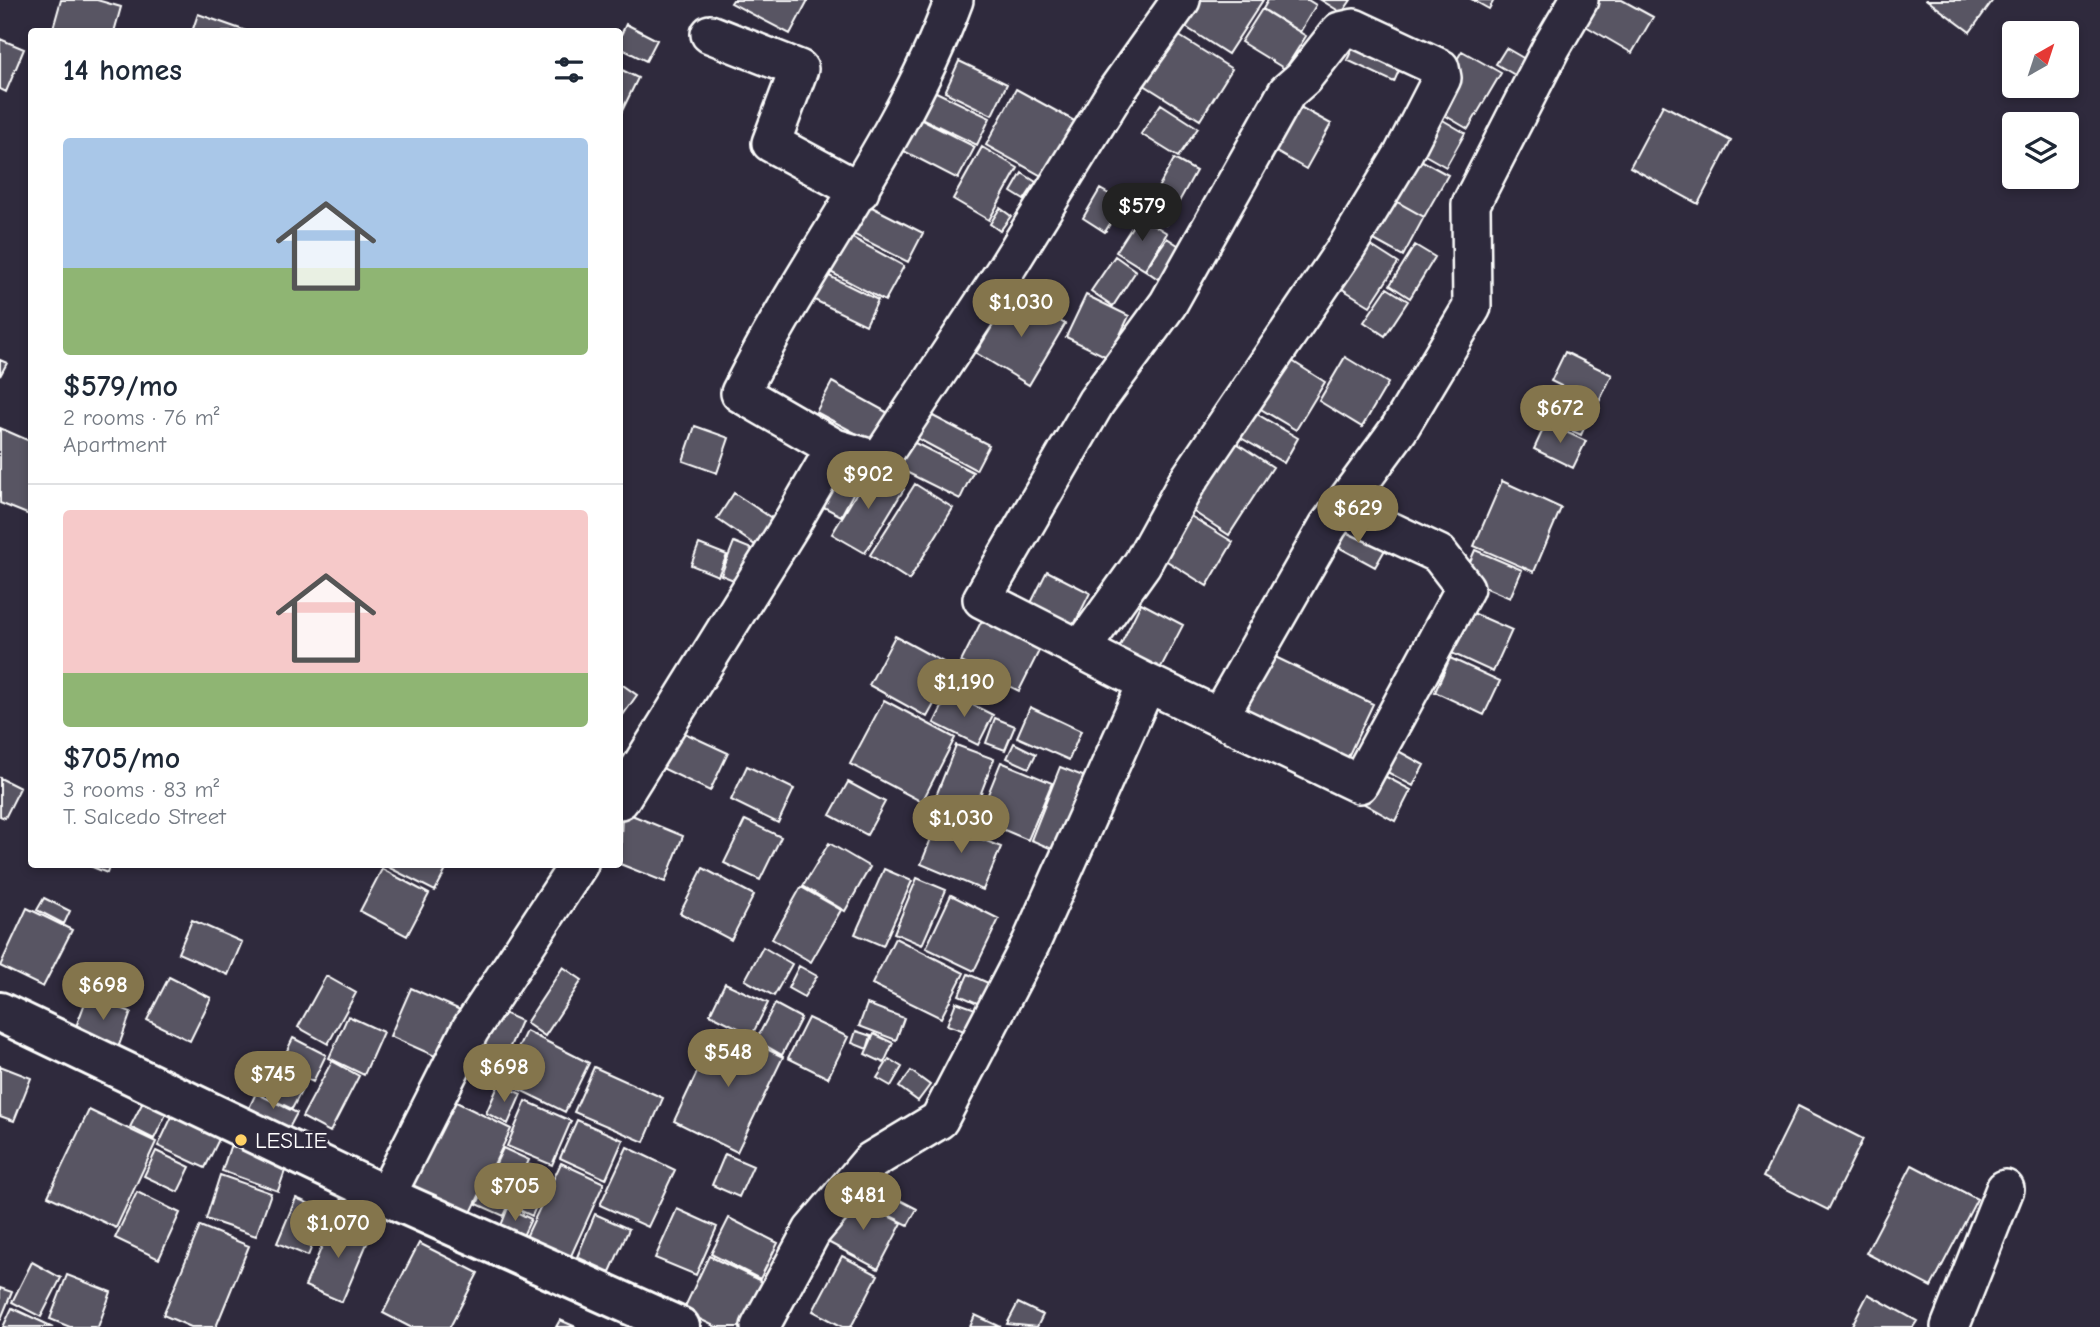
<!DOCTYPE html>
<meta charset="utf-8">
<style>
body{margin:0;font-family:"Comic Neue",sans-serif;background:#f6f6f7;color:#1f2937;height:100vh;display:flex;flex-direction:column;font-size:26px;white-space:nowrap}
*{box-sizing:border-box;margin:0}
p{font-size:23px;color:#747a83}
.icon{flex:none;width:38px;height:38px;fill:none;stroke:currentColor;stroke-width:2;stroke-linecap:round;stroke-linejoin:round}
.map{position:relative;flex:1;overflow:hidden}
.side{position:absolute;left:28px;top:28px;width:595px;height:840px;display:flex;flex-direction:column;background:#fff;border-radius:7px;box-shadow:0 4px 10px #0003}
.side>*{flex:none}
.needle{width:46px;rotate:39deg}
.controls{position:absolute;left:2002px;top:21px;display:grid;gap:14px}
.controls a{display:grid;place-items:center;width:77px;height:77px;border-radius:7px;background:#fff;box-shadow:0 4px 10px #0003;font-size:35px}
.price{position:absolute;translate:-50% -60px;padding:0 16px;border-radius:24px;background:#84754c;color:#fff;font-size:23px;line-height:46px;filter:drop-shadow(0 2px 4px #0008)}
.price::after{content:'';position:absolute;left:50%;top:42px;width:21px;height:16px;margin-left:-10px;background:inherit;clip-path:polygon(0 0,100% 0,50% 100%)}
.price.current{background:#222;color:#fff}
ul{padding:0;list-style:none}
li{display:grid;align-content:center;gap:14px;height:371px;padding:0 35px}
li+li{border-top:2px solid #e0e1e3}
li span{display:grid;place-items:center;height:217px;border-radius:7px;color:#555}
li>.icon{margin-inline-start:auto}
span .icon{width:126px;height:126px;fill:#fffc;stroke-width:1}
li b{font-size:30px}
h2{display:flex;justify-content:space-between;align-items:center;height:84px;padding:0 35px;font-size:30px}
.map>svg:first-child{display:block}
.building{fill:#595564;stroke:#fff;stroke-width:2}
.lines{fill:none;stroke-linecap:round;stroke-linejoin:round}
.minor-casing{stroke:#fff;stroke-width:42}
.tertiary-casing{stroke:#fff;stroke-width:44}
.minor{stroke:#2f2a3d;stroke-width:37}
.tertiary{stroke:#2f2a3d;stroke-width:38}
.poi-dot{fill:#ffd166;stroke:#2f2a3d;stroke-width:2.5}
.labels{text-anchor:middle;stroke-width:5;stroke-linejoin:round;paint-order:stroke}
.poi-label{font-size:23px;fill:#fff;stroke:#2f2a3d;text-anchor:start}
</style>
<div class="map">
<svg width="2100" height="1327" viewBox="0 0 2100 1327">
<rect width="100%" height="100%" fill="#2f2a3d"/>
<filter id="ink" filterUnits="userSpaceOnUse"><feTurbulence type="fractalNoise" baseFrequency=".0143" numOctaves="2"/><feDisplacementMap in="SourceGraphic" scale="14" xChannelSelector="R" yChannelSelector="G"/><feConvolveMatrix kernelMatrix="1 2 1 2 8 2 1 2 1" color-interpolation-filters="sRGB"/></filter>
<g filter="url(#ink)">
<path class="building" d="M61 0H97L121 7 114 32H52Z
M733 0H808L790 34 731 3Z
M1200 0H1263L1228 54 1184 26Z
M1268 0H1308L1316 5 1300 32 1263 9Z
M1321 0H1351L1342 13Z
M1473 0H1494L1489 9Z
M1599 0H1622L1653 17 1632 53 1584 25Z
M1927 0H1993L1970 32Z
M1262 9 1306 36 1285 69 1241 42Z
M198 14 249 32H192Z
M626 24 657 40 646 61 620 48V37Z
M1165 27 1232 69 1200 120 1133 78Z
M1358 37 1404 59 1394 82 1347 60Z
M0 39 24 49 6 92 0 89Z
M1506 48 1525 59 1515 75 1496 64Z
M1462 51 1501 73 1468 129 1429 106Z
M959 61 1007 84 992 115 945 92Z
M620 69 638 78 620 115Z
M1016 89 1078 123 1047 179 986 145Z
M932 90 990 118 977 145 919 117Z
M1291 102 1331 124 1306 169 1266 146Z
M1161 104 1198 128 1178 157 1141 134Z
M1663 105 1731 141 1698 204 1630 167Z
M1429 112 1465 133 1446 167 1409 146Z
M912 115 975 147 958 179 896 147Z
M982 147 1018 168 989 220 953 199Z
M1408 153 1448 175 1424 217 1385 195Z
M1174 159 1196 171 1166 225 1144 213Z
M1022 173 1036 182 1024 200 1011 192Z
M1100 189 1123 202 1105 232 1083 218Z
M1385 195 1424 217 1403 256 1363 234Z
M862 202 923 233 908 262 847 231Z
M1000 208 1011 216 1000 231 990 224Z
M1139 216 1167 233 1145 270 1116 252Z
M838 230 904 266 885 301 819 266Z
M1167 238 1184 249 1161 281 1145 270Z
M1359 238 1398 263 1370 306 1331 282Z
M1415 245 1435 257 1410 298 1390 285Z
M1115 256 1136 271 1113 306 1091 291Z
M815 269 878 300 866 325 802 294Z
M1387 288 1408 301 1385 336 1364 322Z
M1013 292 1065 324 1029 385 976 353Z
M1086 295 1129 316 1109 358 1066 337Z
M1565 352 1612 375 1598 404 1551 381Z
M1345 357 1388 383 1362 427 1319 401Z
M1289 359 1325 382 1296 430 1259 408Z
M0 360 7 363 0 376Z
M832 382 899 419 883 448 816 412Z
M1553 388 1594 407 1581 435 1540 416Z
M1250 410 1298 438 1284 463 1236 435Z
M925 412 989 445 976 470 913 436Z
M1546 423 1586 441 1573 468 1534 449Z
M695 426 729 438 717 473 683 461Z
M0 428 32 442V516L0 503Z
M907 439 973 472 960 499 894 466Z
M1235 442 1273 467 1229 535 1191 510Z
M840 451 868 466 841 516 814 502Z
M871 469 904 489 865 553 832 534Z
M1502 481 1561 508 1534 572 1474 546Z
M915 484 953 508 909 580 870 555Z
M734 493 773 519 755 545 717 519Z
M1189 515 1233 542 1207 586 1162 558Z
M1342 523 1386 548 1375 567 1331 543Z
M734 542 759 552 746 585 721 575Z
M699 544 727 555 718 576 691 565Z
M1475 550 1522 570 1510 598 1463 578Z
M1047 571 1090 593 1073 627 1030 605Z
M1141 603 1183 625 1159 671 1118 650Z
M1464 609 1512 630 1493 672 1445 650Z
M986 612 1044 641 1019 691 961 662Z
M895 636 954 668 927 717 869 685Z
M1267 653 1373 704 1346 761 1240 710Z
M1450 658 1500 681 1484 715 1435 692Z
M620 683 637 695 620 719Z
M949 693 993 715 978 745 934 723Z
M884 700 955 738 922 802 850 764Z
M1030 707 1081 731 1069 760 1017 737Z
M995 718 1015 726 1005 750 986 743Z
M676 729 728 753 710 791 658 766Z
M1014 743 1036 754 1029 768 1007 758Z
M956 745 994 759 974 811 936 796Z
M1389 746 1424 765 1413 786 1378 767Z
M1001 762 1052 783 1028 840 978 819Z
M747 766 794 789 778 823 731 800Z
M1060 767 1088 778 1059 852 1031 840Z
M1377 772 1411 790 1395 821 1361 802Z
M0 778 20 788 5 818 0 816Z
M848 782 885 802 867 835 830 815Z
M622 811 683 836 665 882 620 864Z
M745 820 781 837 760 880 724 863Z
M938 821 1001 847 983 890 921 864Z
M829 843 870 867 845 911 803 886Z
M85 864H110L107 873Z
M382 864H449L435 891Z
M703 868 754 895 731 940 680 913Z
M382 869 429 894 407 936 360 911Z
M884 869 912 881 883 946 855 934Z
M917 878 946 890 922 945 894 933Z
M801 887 841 910 811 962 772 939Z
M951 895 999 919 974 971 926 948Z
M44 898 70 911 64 924 37 910Z
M27 908 72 930 43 987 0 966Z
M192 920 242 942 228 975 178 953Z
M895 938 964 973 941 1018 872 984Z
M763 947 792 964 774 996 745 980Z
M799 966 817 976 804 997 788 988Z
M563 967 582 980 545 1036 526 1023Z
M968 974 995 986 986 1007 959 995Z
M326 976 356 993 328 1044 298 1027Z
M169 977 211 998 190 1041 147 1020Z
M725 983 768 1003 752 1035 710 1014Z
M411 988 467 1013 446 1061 390 1036Z
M88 995 131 1012 118 1048 74 1032Z
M956 1002 984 1012 976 1035 947 1025Z
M775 1004 801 1018 782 1055 756 1040Z
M867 1004 904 1018 896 1040 859 1026Z
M490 1007 521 1021 497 1077 466 1063Z
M348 1016 383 1032 364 1075 329 1058Z
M808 1018 848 1037 828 1078 788 1058Z
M719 1026 783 1057 737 1152 674 1121Z
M526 1031 589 1063 565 1112 502 1081Z
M856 1031 871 1036 867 1049 852 1043Z
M874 1034 893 1043 884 1063 865 1054Z
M293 1038 326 1055 313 1082 280 1065Z
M889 1059 902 1067 891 1086 877 1078Z
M332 1061 359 1076 330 1132 302 1117Z
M0 1066 31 1078 14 1121 0 1116Z
M594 1067 663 1098 644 1142 574 1112Z
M282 1071 306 1082 292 1109 269 1098Z
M911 1071 930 1085 918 1101 899 1087Z
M499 1084 521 1094 508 1124 486 1113Z
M256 1093 297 1113 289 1128 249 1108Z
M440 1094 511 1129 468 1219 397 1185Z
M146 1096 169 1108 154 1139 130 1127Z
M526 1101 571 1121 552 1165 507 1146Z
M1798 1106 1863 1139 1828 1210 1763 1177Z
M89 1110 156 1142 116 1228 48 1196Z
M175 1110 222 1133 205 1168 158 1146Z
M577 1120 623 1140 606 1179 560 1158Z
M233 1138 289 1159 278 1191 222 1171Z
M627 1147 675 1170 648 1227 600 1205Z
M503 1148 529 1160 504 1216 477 1204Z
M156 1151 190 1167 178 1192 144 1176Z
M725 1154 753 1166 739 1197 712 1185Z
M561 1163 604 1183 570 1258 526 1237Z
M530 1165 550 1174 532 1216 511 1206Z
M1912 1165 1977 1199 1931 1287 1866 1253Z
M220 1175 271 1193 256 1236 206 1219Z
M863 1181 917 1209 908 1225 855 1198Z
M346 1189 373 1202 363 1223 337 1211Z
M137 1192 180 1213 159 1259 115 1238Z
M847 1195 902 1223 878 1269 824 1240Z
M296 1198 326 1211 308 1256 277 1243Z
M508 1208 531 1219 522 1238 500 1228Z
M677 1209 717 1227 696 1275 655 1258Z
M595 1214 629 1229 610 1272 577 1257Z
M334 1218 371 1234 342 1302 305 1286Z
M729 1218 778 1243 760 1279 711 1254Z
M200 1226 249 1246 216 1327H191L163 1315Z
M419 1243 478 1273 450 1327H410L383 1313Z
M709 1256 765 1283 743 1327H716L683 1311Z
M842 1256 878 1275 851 1327H843L813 1311Z
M32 1262 61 1278 41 1317 12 1302Z
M67 1275 111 1292 98 1327H70L50 1319Z
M0 1288 12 1292 0 1321Z
M1868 1294 1917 1321 1913 1327H1851Z
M1018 1303 1043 1315 1037 1327 1007 1324Z
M12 1308 53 1327H3Z
M975 1315 1001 1327H970Z
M560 1320 576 1327H556Z"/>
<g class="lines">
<defs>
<path id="minor" d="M710 34 799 69 771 143 860 191
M835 448 740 393C807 259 902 142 954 0
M1082 648 1142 564 1186 484 1348 245 1403 154 1442 78 1440 68 1354 28 1340 31 1303 78 1287 92 1168 304 1096 402 982 599 1147 683 1359 784 1465 588 1439 554 1341 508
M1219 717 1328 526 1399 429 1472 307 1471 204 1551 48 1579 0
M620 800 790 526 835 448 879 461 1006 269 1115 93 1181 0
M386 1196 470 1030 579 864
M760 1327 812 1231 871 1161 939 1120 1031 943 1147 683
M1950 1327 2005 1189"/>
<path id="tertiary" d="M0 1012 386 1196 680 1327"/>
</defs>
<use href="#minor" class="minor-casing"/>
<use href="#tertiary" class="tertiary-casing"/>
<use href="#minor" class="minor"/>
<use href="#tertiary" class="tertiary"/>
</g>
</g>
<circle class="poi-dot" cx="241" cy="1140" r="7"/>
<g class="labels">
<g class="poi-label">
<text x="255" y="1148">LESLIE</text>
</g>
</g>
</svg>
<div class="controls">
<a><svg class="needle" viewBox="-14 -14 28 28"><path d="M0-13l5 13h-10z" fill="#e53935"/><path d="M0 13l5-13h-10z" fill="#747a83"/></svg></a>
<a><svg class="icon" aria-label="layers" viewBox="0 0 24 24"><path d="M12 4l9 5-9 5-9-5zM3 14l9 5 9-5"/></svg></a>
</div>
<b class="price current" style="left:1142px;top:243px">$579</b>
<b class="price" style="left:1021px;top:339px">$1,030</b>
<b class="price" style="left:1560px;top:445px">$672</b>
<b class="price" style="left:868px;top:511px">$902</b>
<b class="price" style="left:1358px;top:545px">$629</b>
<b class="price" style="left:964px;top:719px">$1,190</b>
<b class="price" style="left:961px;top:855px">$1,030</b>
<b class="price" style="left:103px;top:1022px">$698</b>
<b class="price" style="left:728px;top:1089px">$548</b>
<b class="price" style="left:504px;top:1104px">$698</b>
<b class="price" style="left:273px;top:1111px">$745</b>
<b class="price" style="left:515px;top:1223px">$705</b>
<b class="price" style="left:863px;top:1232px">$481</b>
<b class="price" style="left:338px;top:1260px">$1,070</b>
<section class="side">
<h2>14 homes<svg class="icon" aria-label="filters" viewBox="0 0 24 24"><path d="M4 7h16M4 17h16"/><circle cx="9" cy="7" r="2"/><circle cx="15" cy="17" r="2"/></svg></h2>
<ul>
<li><span style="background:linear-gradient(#a9c7e8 60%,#8fb573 0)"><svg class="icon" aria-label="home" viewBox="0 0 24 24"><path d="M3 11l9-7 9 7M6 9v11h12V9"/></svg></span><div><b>$579/mo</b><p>2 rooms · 76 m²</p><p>Apartment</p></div></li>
<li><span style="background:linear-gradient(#f6c9c9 75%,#8fb573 0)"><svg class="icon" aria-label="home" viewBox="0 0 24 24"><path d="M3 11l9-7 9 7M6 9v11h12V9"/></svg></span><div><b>$705/mo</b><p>3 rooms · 83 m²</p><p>T. Salcedo Street</p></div></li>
</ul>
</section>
</div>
